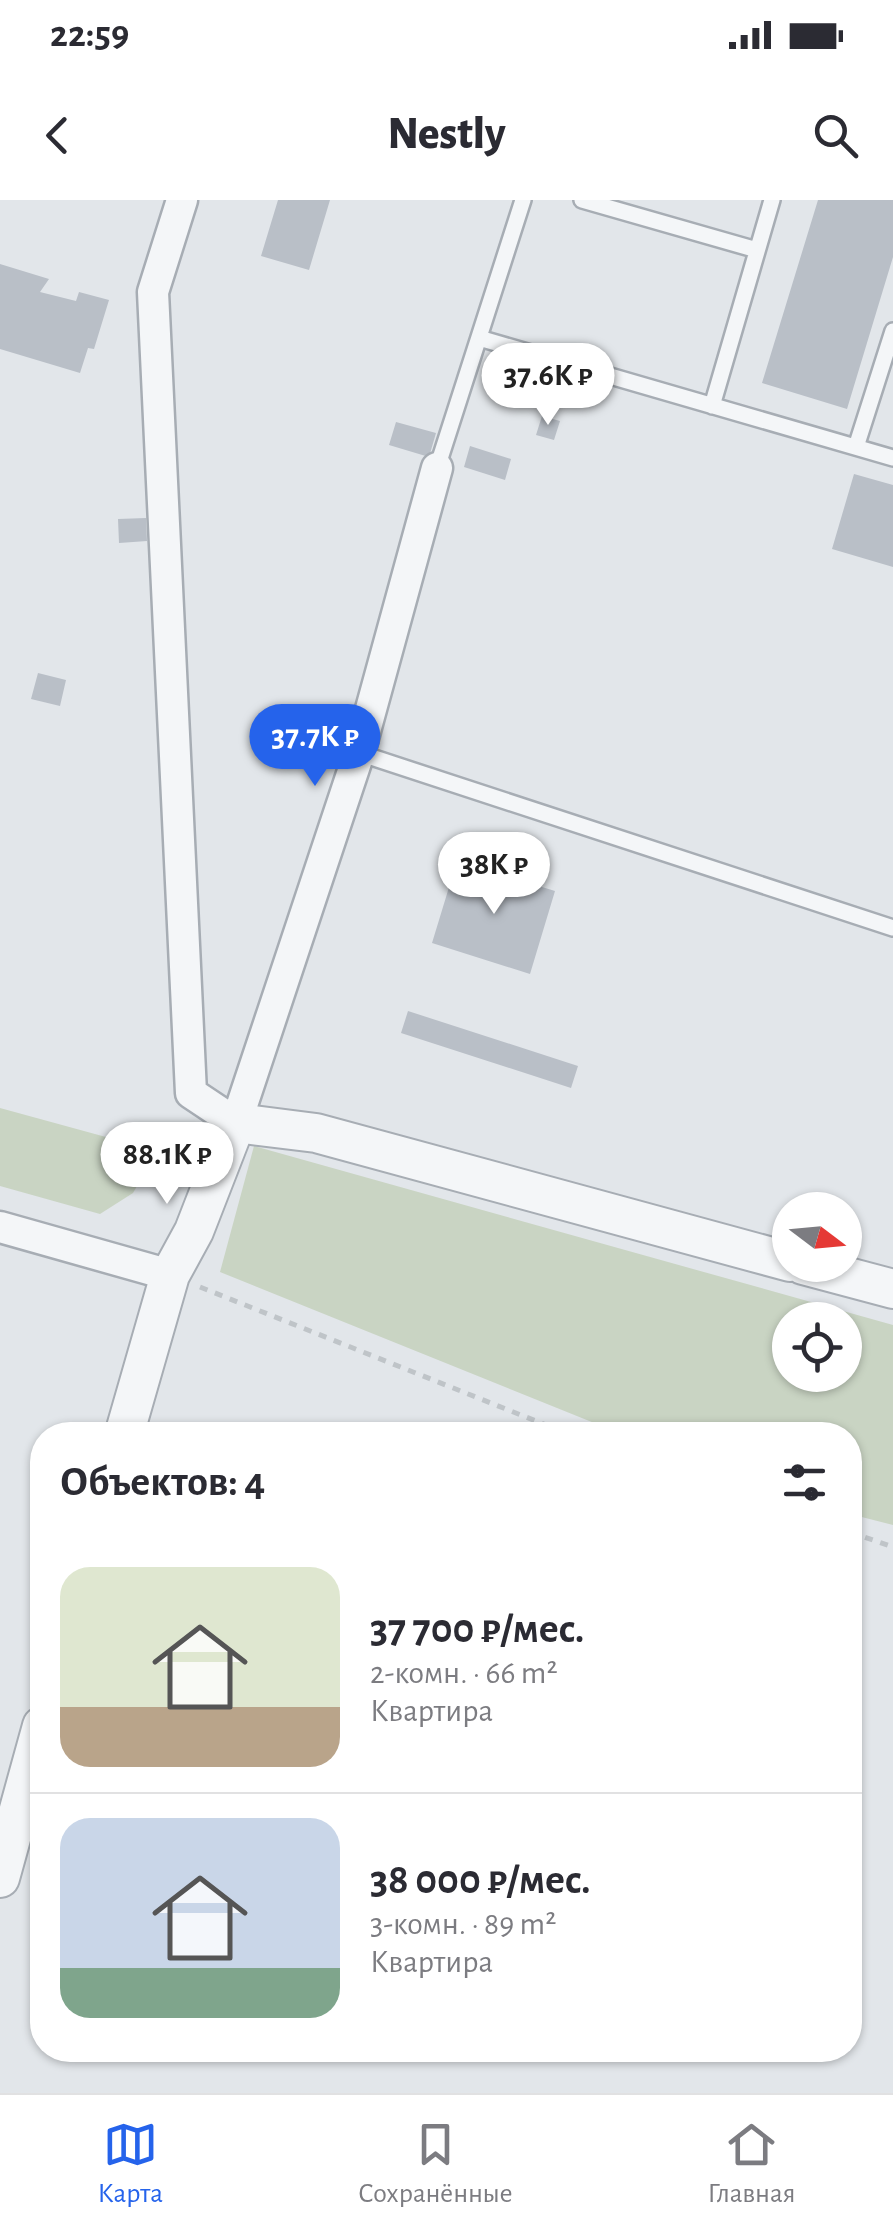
<!DOCTYPE html>
<html lang="ru">
<meta charset="utf-8">
<style>
body{margin:0;font-family:"Alegreya Sans",sans-serif;background:#f7f7f7;color:#2b2b33;height:100vh;display:flex;flex-direction:column;font-size:38px;white-space:nowrap}
*{box-sizing:border-box;margin:0}
p{font-size:32px;color:#7c7c81}
.icon{flex:none;width:55px;height:55px;fill:none;stroke:currentColor;stroke-width:2;stroke-linecap:round;stroke-linejoin:round}
.map{position:relative;flex:1;overflow:hidden}
.panel{position:absolute;left:30px;top:1222px;width:832px;height:640px;display:flex;flex-direction:column;background:#fff;border-radius:40px;box-shadow:0 2px 8px #0004}
.panel>*{flex:none}
.needle{width:65px;rotate:106deg}
.buttons{position:absolute;left:772px;top:992px;display:grid;gap:20px}
.buttons a{display:grid;place-items:center;width:90px;height:90px;border-radius:50%;background:#fff;box-shadow:0 2px 8px #0004;font-size:50px}
.price{position:absolute;translate:-50% -85px;padding:0 22px;border-radius:35px;background:#fff;color:#222;font-size:32px;line-height:65px;filter:drop-shadow(0 2px 5px #0008)}
.price::after{content:'';position:absolute;left:50%;top:60px;width:30px;height:22px;margin-left:-15px;background:inherit;clip-path:polygon(0 0,100% 0,50% 100%)}
.price.selected{background:#2563eb;color:#fff}
ul{padding:0;list-style:none}
li{display:flex;align-items:center;gap:30px;height:250px;padding:0 30px}
li+li{border-top:2px solid #e1e1e2}
li span{display:grid;place-items:center;flex:none;width:280px;height:200px;border-radius:30px;color:#555}
li>.icon{margin-inline-start:auto}
span .icon{width:120px;height:120px;fill:#fffc;stroke-width:1}
li b{font-size:42px}
h2{display:flex;justify-content:space-between;align-items:center;height:120px;padding:0 30px;font-size:42px}
.status{display:flex;justify-content:space-between;align-items:center;height:70px;padding:0 50px;background:#fff;direction:ltr}
.status svg{height:28px;fill:currentColor}
header{display:flex;justify-content:space-between;align-items:center;height:130px;padding:0 30px;background:#fff;font-size:45px;font-weight:800}
.dock{display:flex;justify-content:space-around;align-items:center;height:140px;border-top:2px solid #e1e1e2;background:#fff;font-size:28px;color:#7c7c81}
.dock a{display:grid;justify-items:center;gap:5px}
.dock .selected{color:#2563eb}
.map>svg:first-child{display:block}
.green{fill:#c9d4c3;fill-rule:evenodd}
.building{fill:#b9bfc7}
.lines{fill:none;stroke-linecap:round;stroke-linejoin:round}
.service-casing{stroke:#a7adb4;stroke-width:20}
.minor-casing{stroke:#a7adb4;stroke-width:35}
.tertiary-casing{stroke:#a7adb4;stroke-width:42}
.path{stroke:#bfc4c8;stroke-width:5;stroke-dasharray:8 8;stroke-linecap:butt}
.service{stroke:#f4f6f8;stroke-width:15}
.minor{stroke:#f4f6f8;stroke-width:30}
.tertiary{stroke:#f4f6f8;stroke-width:38}
</style>
<div class="status"><b>22:59</b><svg viewBox="0 0 49 12"><path d="M0 12V9h3v3zM5 12V6h3v6zM10 12V3h3v9zM15 12V0h3v12zM26 1h20v11H26zM47 4h2v5h-2z"/></svg></div>
<header><svg class="icon" aria-label="back" viewBox="0 0 24 24"><path d="M15 5l-7 7 7 7"/></svg>Nestly<svg class="icon" aria-label="search" viewBox="0 0 24 24"><circle cx="10" cy="10" r="6"/><path d="M15 15l6 6"/></svg></header>
<div class="map">
<svg width="893" height="1893" viewBox="0 0 893 1893">
<rect width="100%" height="100%" fill="#e2e6ea"/>
<path class="green" d="M0 908 157 951 133 993 100 1014 0 986Z
M254 946 893 1125V1325L850 1314V1235H624L220 1072ZM790 1120H845V1175H790Z"/>
<path class="building" d="M278 0H330L309 70 261 56Z
M818 0H893V57L847 209 762 183Z
M0 64 49 79 40 92 76 101 79 92 109 100 94 149 88 148 80 173 0 149Z
M542 216 560 221 554 240 536 235Z
M396 222 436 233 429 257 389 245Z
M470 246 511 259 505 280 464 267Z
M854 274 893 285V367L832 349Z
M146 318 147 341 119 343 118 319Z
M38 473 66 480 60 506 31 499Z
M457 661 555 691 530 774 432 743Z
M408 811 578 866 571 888 401 833Z"/>
<g class="lines">
<defs>
<path id="service" d="M582 0 757 50
M479 138 893 258
M712 206 772 0
M856 247 893 131
M437 268 523 0
M359 553 893 728"/>
<path id="minor" d="M182 0 153 92 191 893 236 923 359 553 437 268
M0 1027 170 1075"/>
<path id="tertiary" d="M803 1065 893 1089
M124 1235 170 1075 194 1031 236 923 316 933 790 1062
M0 1678 42 1526"/>
</defs>
<use href="#service" class="service-casing"/>
<use href="#minor" class="minor-casing"/>
<use href="#tertiary" class="tertiary-casing"/>
<path class="path" d="M200 1087 571 1235
M850 1332 893 1347"/>
<use href="#service" class="service"/>
<use href="#minor" class="minor"/>
<use href="#tertiary" class="tertiary"/>
</g>
</svg>
<div class="buttons">
<a><svg class="needle" viewBox="-14 -14 28 28"><path d="M0-13l5 13h-10z" fill="#e53935"/><path d="M0 13l5-13h-10z" fill="#7c7c81"/></svg></a>
<a><svg class="icon" aria-label="locate" viewBox="0 0 24 24"><circle cx="12" cy="12" r="6"/><path d="M12 2v4M12 18v4M2 12h4M18 12h4"/></svg></a>
</div>
<b class="price" style="left:548px;top:228px">37.6K ₽</b>
<b class="price selected" style="left:315px;top:589px">37.7K ₽</b>
<b class="price" style="left:494px;top:717px">38K ₽</b>
<b class="price" style="left:167px;top:1007px">88.1K ₽</b>
<section class="panel">
<h2>Объектов: 4<svg class="icon" aria-label="filters" viewBox="0 0 24 24"><path d="M4 7h16M4 17h16"/><circle cx="9" cy="7" r="2"/><circle cx="15" cy="17" r="2"/></svg></h2>
<ul>
<li><span style="background:linear-gradient(#dfe7d0 70%,#b9a48a 0)"><svg class="icon" aria-label="home" viewBox="0 0 24 24"><path d="M3 11l9-7 9 7M6 9v11h12V9"/></svg></span><div><b>37 700 ₽/мес.</b><p>2-комн. · 66 m²</p><p>Квартира</p></div></li>
<li><span style="background:linear-gradient(#c9d6e8 75%,#7fa58c 0)"><svg class="icon" aria-label="home" viewBox="0 0 24 24"><path d="M3 11l9-7 9 7M6 9v11h12V9"/></svg></span><div><b>38 000 ₽/мес.</b><p>3-комн. · 89 m²</p><p>Квартира</p></div></li>
</ul>
</section>
</div>
<nav class="dock">
<a class="selected"><svg class="icon" aria-label="map" viewBox="0 0 24 24"><path d="M3 6l6-2 6 2 6-2v14l-6 2-6-2-6 2zM9 4v14M15 6v14"/></svg>Карта</a>
<a><svg class="icon" aria-label="saved" viewBox="0 0 24 24"><path d="M7 4h10v16l-5-4-5 4z"/></svg>Сохранённые</a>
<a><svg class="icon" aria-label="home" viewBox="0 0 24 24"><path d="M3 11l9-7 9 7M6 9v11h12V9"/></svg>Главная</a>
</nav>
